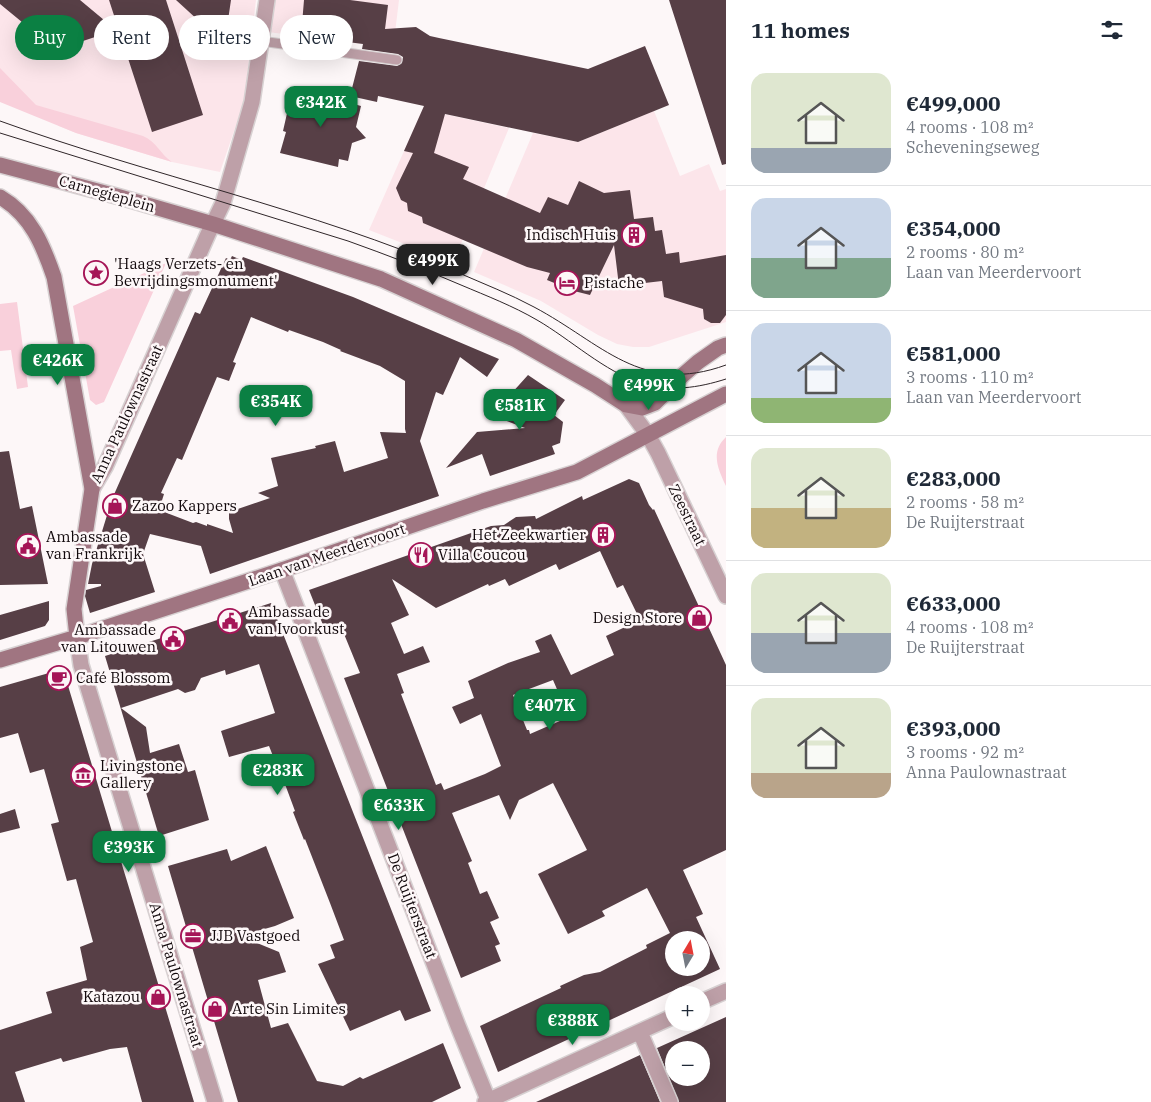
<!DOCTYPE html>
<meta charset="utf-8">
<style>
body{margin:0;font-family:"IBM Plex Serif",serif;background:#f2f2f3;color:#1f2937;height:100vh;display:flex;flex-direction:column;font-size:19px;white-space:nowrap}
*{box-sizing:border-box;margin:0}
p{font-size:16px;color:#747a83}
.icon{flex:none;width:28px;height:28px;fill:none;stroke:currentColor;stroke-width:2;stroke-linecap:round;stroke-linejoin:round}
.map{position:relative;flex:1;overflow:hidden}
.panel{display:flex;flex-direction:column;background:#fff;width:425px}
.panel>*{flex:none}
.top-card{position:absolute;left:15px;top:15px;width:475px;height:45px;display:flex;gap:10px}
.needle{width:32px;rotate:10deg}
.tools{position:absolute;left:665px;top:931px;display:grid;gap:10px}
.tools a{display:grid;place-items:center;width:45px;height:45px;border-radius:50%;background:#fff;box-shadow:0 5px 20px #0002;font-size:25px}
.price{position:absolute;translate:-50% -42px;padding:0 11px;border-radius:10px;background:#0b8043;color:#fff;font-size:16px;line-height:32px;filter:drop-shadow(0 1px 2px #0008)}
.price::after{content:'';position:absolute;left:50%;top:30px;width:15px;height:11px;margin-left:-8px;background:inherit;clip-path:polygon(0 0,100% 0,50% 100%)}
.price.current{background:#222;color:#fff}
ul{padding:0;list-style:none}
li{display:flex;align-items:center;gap:15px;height:125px;padding:0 25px}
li+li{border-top:1px solid #e0e1e3}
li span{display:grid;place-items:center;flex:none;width:140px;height:100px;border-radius:15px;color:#555}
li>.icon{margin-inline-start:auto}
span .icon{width:60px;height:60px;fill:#fffc;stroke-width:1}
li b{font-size:21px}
h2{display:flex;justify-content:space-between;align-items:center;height:60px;padding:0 25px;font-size:21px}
.pill{padding:0 18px;border-radius:22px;background:#fff;box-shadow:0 5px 20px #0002;font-size:18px;line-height:45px}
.pill.current{background:#0b8043;color:#fff}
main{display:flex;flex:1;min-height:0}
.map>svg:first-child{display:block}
.built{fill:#fce5ea}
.green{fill:#f9d0db}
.building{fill:#573f46;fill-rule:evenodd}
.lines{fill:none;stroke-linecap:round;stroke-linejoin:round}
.lane-casing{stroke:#d7d1d2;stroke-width:11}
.street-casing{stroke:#d7d1d2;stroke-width:18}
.secondary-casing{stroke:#d7d1d2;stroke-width:18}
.lane{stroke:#bea0a8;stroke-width:9}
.street{stroke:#bea0a8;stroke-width:15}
.secondary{stroke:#a07581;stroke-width:15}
.tram{stroke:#2f2629;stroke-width:1}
.labels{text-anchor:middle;stroke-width:5;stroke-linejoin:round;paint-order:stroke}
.street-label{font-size:15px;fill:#11080b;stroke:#fdf7f8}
.poi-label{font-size:15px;fill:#11080b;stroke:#fdf7f8;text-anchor:start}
</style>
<main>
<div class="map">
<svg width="726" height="1102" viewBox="0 0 726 1102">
<rect width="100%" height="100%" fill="#fdf7f8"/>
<path class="built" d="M0 0H256L244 102 220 172 172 162 76 133 59 126 0 79Z
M272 0H399L394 41 379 46 268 32Z
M424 106 439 113 509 128 453 263 369 230Z
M654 111 680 176 709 164 720 191 726 189V322L649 347H633L617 344 598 335 541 301 474 272 533 133 578 142Z"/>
<path class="green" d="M0 68 36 105 143 136C157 142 160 154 172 162L76 133 0 102Z
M166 263 104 402 96 405 90 400 73 306Z
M17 302 28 387 17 389 11 350 0 351V304Z
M726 437V486C718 469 710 452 726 437Z"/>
<path class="building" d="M0 0H80L116 30 56 50 0 4Z
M109 0H166L203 115 152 132Z
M176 0H231L227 27 222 32 214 33 211 32Z
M304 0H350L388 5 385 29 416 27 430 36 439 38 588 69 645 46 669 105 578 142 445 114 434 153 469 167 463 179 540 213 548 197 568 205 579 181 604 193 630 190 634 219 653 217 655 231 662 230 666 254 679 252 680 263 726 255V315L720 323H711L704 319 703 309 664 297 662 281 619 286 614 245 590 295 574 291 547 280 550 273 527 267 423 223 422 217 408 211 407 203 401 200 396 188 413 153 404 151 424 106 378 96 377 102 350 96 359 61 397 66 402 63 403 57 398 54 362 49 363 44 301 36Z
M669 0H726V164L722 165Z
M296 88 361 106 356 127 366 138 352 143 348 161 339 159 338 167 280 153 286 132 283 131 288 109H291Z
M232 256 239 259H242L243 257 353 297 499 359 487 377 460 357 443 395 436 392 420 441 439 496 210 574 201 546 150 534 143 554 155 592 90 613 85 596 86 590 101 586V584H88L92 564 112 499 195 312 200 314 226 258 230 260ZM251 317 288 332 289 330 323 342 341 350 340 351 380 366 405 381V429L406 433 380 432 388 458 344 472 335 441 315 446 316 448 271 458 278 486 258 493 270 498 229 512V519L233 533 207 524V526L196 522 193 523 159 510 164 494 161 493 177 458 182 460 217 377 229 381 236 363 233 362Z
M528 375 565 400 554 415 563 422 560 443 552 446 555 454 490 476 482 454 446 468 477 432 525 428 499 418 513 398 510 395Z
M9 451 20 509 32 506 48 584 0 585V452Z
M629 479 639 483 649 505 653 510 654 509 726 665V850L683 870 703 914 696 917 720 969 498 1072 480 1026 561 988 560 986 584 975 600 972 647 948 646 945 670 933 647 888 602 911 605 916 568 934 538 874 587 850 553 783 519 800 510 820 499 795 452 813 472 861 468 863 480 894 487 891 499 918 490 922 500 944 495 946 501 961 461 978 344 678 360 673 342 629 327 635 309 590 491 526 504 525 516 517 535 516 536 519 582 496 583 500ZM600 551 617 588 623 585 640 620 606 636 614 655 571 675 551 634 535 641 540 652 508 663 468 681 474 698 452 707 460 724 481 714 501 766 485 774 444 790 441 783 436 785 401 694 404 693 397 674 430 662 423 646 404 654 391 623 409 615 392 579 436 608 488 584 489 586 505 579 509 586 556 564 559 570ZM553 680 569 717 530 734 529 730H527L513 695ZM674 940H701V968H674Z
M49 601V620L45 626 0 640V615Z
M271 603 431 1011 405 1021 400 1010 350 1031 318 964 335 958 330 945 344 940 330 903 305 839 304 840 293 812 295 811 276 760 275 761 269 746 229 757 221 731 275 713 259 664 226 675 225 670 201 678 195 690 185 693 178 689 121 708 146 727 150 753 179 744 188 772 195 770 209 820 159 836 105 656Z
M63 669 113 835 194 1102H142L127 1047 110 1049 63 1062 61 1058 15 1072 25 1102H0V1030L52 1013 46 992 87 980 80 947 93 942 76 879 67 881 51 824 59 822 44 769 30 773 18 733 0 738V687Z
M15 809 20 828 0 833V814Z
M266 846 294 918 275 926 240 936 279 952 286 972 258 980 271 1028 288 1023 317 1081 343 1086 360 1077 363 1079 443 1043 461 1088 432 1102H238L168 866 227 849 231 861Z
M726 1017V1102H679L657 1048ZM674 1050H701V1078H674Z
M640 1055 660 1102H536L612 1068Z"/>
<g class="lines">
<defs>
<path id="lane" d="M261 41 397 60"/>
<path id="street" d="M626 405 648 435 658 453 726 596
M92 489 105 467 208 234 223 203 252 102 267 0
M282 570 458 1026 489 1102
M77 637 81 665 215 1102
M701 1002 726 991
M640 1032 670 1102
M485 1102 674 1016"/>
<path id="secondary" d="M0 165 120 197 213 224 381 279 516 340 595 385 626 405 642 408 655 403 683 375 698 362 718 348 726 345
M0 197C31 215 43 245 54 277L92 489 74 609 77 637
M0 660 77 637 282 570 483 501 577 472 726 394"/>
</defs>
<use href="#lane" class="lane-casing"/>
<use href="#street" class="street-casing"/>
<use href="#secondary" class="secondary-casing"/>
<use href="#lane" class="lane"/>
<use href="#street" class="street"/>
<use href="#secondary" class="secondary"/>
<path class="tram" d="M0 121C152 176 311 209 459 273 484 284 510 294 534 307 602 343 641 396 726 365
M0 133 348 241C387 255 424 269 461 285 487 296 513 306 537 320 570 339 605 372 641 383 670 392 698 388 726 379"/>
</g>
<defs>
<symbol id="building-ring" viewBox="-11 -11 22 22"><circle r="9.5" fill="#fdf7f8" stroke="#a51557" stroke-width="1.5"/><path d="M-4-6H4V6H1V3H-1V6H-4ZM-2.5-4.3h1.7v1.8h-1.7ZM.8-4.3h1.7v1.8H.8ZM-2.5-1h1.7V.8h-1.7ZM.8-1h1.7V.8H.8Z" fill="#a51557"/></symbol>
<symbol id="sight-ring" viewBox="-11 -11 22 22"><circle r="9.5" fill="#fdf7f8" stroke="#a51557" stroke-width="1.5"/><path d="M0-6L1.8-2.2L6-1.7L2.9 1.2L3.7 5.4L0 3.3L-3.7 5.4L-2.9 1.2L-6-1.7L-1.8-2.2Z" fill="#a51557"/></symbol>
<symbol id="hotel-ring" viewBox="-11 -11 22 22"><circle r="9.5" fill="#fdf7f8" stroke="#a51557" stroke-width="1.5"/><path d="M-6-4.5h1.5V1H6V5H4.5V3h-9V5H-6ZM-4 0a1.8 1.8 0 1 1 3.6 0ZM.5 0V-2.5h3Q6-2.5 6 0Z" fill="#a51557"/></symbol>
<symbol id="shop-ring" viewBox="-11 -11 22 22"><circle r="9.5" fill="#fdf7f8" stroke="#a51557" stroke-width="1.5"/><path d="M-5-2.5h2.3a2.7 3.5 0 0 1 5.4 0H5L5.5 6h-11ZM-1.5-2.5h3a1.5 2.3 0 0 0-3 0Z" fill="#a51557"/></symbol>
<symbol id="civic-ring" viewBox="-11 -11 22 22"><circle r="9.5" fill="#fdf7f8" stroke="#a51557" stroke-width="1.5"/><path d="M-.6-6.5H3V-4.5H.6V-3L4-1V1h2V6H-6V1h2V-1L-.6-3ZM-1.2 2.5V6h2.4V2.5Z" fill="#a51557"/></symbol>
<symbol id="restaurant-ring" viewBox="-11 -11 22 22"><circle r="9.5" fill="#fdf7f8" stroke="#a51557" stroke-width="1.5"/><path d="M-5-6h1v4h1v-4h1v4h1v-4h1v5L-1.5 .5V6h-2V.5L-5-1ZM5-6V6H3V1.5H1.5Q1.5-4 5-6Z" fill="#a51557"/></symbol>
<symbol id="cafe-ring" viewBox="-11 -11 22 22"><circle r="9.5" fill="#fdf7f8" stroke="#a51557" stroke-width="1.5"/><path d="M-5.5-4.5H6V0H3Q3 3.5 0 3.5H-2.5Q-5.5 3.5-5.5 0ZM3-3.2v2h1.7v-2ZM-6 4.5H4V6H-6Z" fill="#a51557"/></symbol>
<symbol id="museum-ring" viewBox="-11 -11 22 22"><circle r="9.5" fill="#fdf7f8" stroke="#a51557" stroke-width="1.5"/><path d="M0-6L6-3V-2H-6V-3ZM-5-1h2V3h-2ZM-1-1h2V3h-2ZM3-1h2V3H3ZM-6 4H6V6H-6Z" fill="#a51557"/></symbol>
<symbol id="office-ring" viewBox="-11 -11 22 22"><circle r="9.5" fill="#fdf7f8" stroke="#a51557" stroke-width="1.5"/><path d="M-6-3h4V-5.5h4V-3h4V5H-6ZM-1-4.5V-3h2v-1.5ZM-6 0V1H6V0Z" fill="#a51557"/></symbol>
</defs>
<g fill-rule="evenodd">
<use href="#building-ring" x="620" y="221" width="28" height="28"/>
<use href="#sight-ring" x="82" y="259" width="28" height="28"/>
<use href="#hotel-ring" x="553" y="269" width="28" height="28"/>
<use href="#shop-ring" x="101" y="492" width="28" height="28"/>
<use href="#building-ring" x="589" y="521" width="28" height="28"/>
<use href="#civic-ring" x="14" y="532" width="28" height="28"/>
<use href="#restaurant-ring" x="407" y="541" width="28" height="28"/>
<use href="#shop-ring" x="685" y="604" width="28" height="28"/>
<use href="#civic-ring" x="216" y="607" width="28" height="28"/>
<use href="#civic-ring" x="159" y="625" width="28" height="28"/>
<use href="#cafe-ring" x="45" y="664" width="28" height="28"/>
<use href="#museum-ring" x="69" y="761" width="28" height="28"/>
<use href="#office-ring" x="179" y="922" width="28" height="28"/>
<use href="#shop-ring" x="144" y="983" width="28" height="28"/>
<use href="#shop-ring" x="201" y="995" width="28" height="28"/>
</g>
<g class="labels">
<g class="street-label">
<text transform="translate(107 194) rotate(16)" y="5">Carnegieplein</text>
<text transform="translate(127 414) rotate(-65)" y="5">Anna Paulownastraat</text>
<text transform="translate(687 515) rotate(64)" y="5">Zeestraat</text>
<text transform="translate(327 555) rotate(-19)" y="5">Laan van Meerdervoort</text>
<text transform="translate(412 906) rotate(69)" y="5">De Ruijterstraat</text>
<text transform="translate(176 975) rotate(73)" y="5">Anna Paulownastraat</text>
</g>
<g class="poi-label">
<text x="616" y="240" text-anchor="end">Indisch Huis</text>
<text x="114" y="269">'Haags Verzets- en<tspan x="114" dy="17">Bevrijdingsmonument'</tspan></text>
<text x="584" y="288">Pistache</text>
<text x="132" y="511">Zazoo Kappers</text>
<text x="586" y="540" text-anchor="end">Het Zeekwartier</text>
<text x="46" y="542">Ambassade<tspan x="46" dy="17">van Frankrijk</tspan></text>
<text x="438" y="560">Villa Coucou</text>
<text x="248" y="617">Ambassade<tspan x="248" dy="17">van Ivoorkust</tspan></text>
<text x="682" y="623" text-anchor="end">Design Store</text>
<text x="156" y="635" text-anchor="end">Ambassade<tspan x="156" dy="17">van Litouwen</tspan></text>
<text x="76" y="683">Café Blossom</text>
<text x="100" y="771">Livingstone<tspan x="100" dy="17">Gallery</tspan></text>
<text x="210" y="941">JJB Vastgoed</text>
<text x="140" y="1002" text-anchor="end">Katazou</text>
<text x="232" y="1014">Arte Sin Limites</text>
</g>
</g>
</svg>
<div class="tools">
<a><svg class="needle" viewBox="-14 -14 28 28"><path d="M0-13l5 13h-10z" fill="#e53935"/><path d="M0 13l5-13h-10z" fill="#747a83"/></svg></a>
<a>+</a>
<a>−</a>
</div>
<b class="price" style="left:321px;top:128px">€342K</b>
<b class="price current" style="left:433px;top:286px">€499K</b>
<b class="price" style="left:58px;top:386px">€426K</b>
<b class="price" style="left:649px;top:411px">€499K</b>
<b class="price" style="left:276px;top:427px">€354K</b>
<b class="price" style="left:520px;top:431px">€581K</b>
<b class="price" style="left:550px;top:731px">€407K</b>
<b class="price" style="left:278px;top:796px">€283K</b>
<b class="price" style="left:399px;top:831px">€633K</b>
<b class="price" style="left:129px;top:873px">€393K</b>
<b class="price" style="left:573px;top:1046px">€388K</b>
<div class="top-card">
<a class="pill current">Buy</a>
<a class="pill">Rent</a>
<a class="pill">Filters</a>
<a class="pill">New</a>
</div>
</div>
<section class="panel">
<h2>11 homes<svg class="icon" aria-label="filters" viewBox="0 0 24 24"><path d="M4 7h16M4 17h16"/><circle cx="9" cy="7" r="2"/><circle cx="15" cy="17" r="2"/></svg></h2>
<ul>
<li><span style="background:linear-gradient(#dfe7d0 75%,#9aa5b1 0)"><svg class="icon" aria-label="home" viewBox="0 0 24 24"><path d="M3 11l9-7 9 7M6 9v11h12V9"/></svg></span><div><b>€499,000</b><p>4 rooms · 108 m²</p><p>Scheveningseweg</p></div></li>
<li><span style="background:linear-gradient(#c9d6e8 60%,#7fa58c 0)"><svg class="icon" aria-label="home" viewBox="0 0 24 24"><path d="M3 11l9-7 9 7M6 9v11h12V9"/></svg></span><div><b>€354,000</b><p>2 rooms · 80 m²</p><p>Laan van Meerdervoort</p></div></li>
<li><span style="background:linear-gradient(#c9d6e8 75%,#8fb573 0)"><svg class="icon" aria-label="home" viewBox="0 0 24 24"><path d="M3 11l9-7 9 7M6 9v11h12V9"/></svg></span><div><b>€581,000</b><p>3 rooms · 110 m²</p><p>Laan van Meerdervoort</p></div></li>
<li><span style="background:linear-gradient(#dfe7d0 60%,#c2b280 0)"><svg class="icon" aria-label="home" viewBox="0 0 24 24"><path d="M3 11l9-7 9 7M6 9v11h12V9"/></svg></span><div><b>€283,000</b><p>2 rooms · 58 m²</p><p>De Ruijterstraat</p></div></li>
<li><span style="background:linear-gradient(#dfe7d0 60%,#9aa5b1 0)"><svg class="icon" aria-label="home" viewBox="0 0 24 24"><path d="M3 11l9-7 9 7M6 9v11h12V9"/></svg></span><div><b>€633,000</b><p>4 rooms · 108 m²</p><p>De Ruijterstraat</p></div></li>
<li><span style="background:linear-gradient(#dfe7d0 75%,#b9a48a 0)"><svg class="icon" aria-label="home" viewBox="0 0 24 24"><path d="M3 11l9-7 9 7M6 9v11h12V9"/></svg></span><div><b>€393,000</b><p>3 rooms · 92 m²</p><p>Anna Paulownastraat</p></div></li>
</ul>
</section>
</main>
